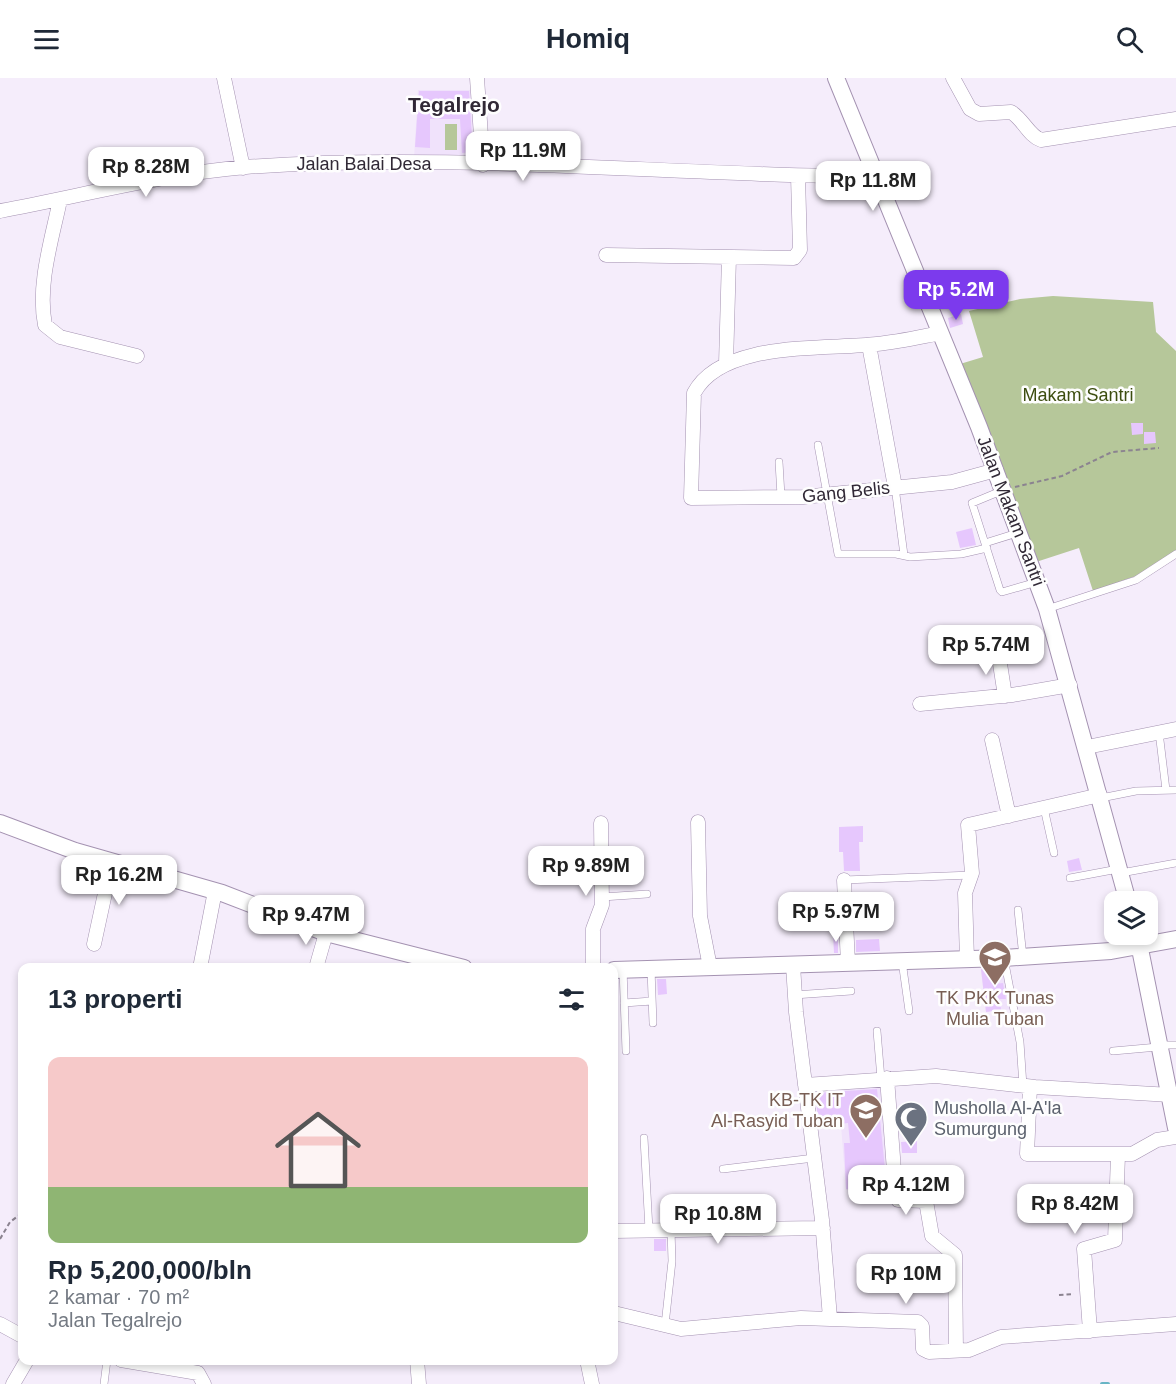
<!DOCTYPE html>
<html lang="id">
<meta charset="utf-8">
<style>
body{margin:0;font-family:Arial,sans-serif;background:#f2f2f3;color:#1f2937;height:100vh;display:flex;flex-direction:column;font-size:22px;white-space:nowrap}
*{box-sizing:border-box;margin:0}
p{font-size:20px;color:#747a83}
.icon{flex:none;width:33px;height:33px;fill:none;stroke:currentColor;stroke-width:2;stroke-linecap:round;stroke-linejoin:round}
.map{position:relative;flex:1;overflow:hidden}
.sheet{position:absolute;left:18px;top:885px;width:600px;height:402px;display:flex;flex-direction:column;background:#fff;border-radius:12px;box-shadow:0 3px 9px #0003}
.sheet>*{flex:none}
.controls{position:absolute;left:1104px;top:813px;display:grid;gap:12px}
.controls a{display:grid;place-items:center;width:54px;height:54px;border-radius:12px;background:#fff;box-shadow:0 3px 9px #0003;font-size:30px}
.price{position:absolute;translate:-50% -51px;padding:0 14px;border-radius:12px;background:#fff;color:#222;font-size:20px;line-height:39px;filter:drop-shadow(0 2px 3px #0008)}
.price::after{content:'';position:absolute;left:50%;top:36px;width:18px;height:14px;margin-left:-9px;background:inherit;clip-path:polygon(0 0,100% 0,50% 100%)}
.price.on{background:#7c3aed;color:#fff}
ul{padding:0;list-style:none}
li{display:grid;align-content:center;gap:12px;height:318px;padding:0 30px}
li span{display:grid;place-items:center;height:186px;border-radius:12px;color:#555}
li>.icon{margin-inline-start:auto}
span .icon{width:108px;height:108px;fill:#fffc;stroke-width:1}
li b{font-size:26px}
h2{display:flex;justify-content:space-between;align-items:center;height:72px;padding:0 30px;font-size:26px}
header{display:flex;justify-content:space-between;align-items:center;height:78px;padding:0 30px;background:#fff;font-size:27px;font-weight:700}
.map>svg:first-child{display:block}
.built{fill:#f0e2fb}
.green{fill:#b6c79a}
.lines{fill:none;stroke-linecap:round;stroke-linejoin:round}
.stream{stroke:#68b5c5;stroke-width:4}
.building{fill:#e6c7fd}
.service-casing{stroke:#a492b1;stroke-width:8}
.minor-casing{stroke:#a492b1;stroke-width:15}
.tertiary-casing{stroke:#a492b1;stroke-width:18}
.path{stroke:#8b8390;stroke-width:2;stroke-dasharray:4.5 3;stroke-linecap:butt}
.service{stroke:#fff;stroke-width:7}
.minor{stroke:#fff;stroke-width:14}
.tertiary{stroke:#fff;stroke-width:16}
.labels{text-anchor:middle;stroke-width:5;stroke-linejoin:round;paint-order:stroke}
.street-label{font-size:18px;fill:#312936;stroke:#fefefe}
.park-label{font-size:18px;fill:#3c4d0f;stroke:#fefefe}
.education-label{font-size:18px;fill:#785e54;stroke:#fefefe}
.worship-label{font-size:18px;fill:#5b616d;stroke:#fefefe;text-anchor:start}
.quarter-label{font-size:21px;font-weight:bold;fill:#312936;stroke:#fefefe}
</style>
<header><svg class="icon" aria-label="menu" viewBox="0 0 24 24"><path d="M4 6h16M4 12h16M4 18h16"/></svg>Homiq<svg class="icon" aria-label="search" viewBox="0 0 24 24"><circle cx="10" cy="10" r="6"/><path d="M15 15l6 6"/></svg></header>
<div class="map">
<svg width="1176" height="1306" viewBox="0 0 1176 1306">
<rect width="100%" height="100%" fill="#f5edfb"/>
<path class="built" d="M418 12H475L478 76 474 80 414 81Z
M1003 884 1012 931 986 934 980 885Z
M881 1004 892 1109 846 1112 838 1008Z"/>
<path class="green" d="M445 46H457V72H445Z
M1053 218 1153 224 1156 254 1176 273V472L1136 498 1093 513 1079 470 1036 484 960 286 983 279 969 233 1020 221Z"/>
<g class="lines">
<path class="stream" d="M1102 1306H1108"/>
</g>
<path class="building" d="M419 13H469L473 74 462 75 460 41H430V70L415 69Z
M961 236 963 246 950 250 948 240Z
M1131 345H1143V356L1132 357Z
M1144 354H1155L1156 365 1144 366Z
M972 450 976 467 960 470 956 454Z
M863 748V764H859L860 793H844L843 774H839V749Z
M1079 780 1082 792 1069 794 1067 783Z
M833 856H838V875H834Z
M879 861 880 873 856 874V862Z
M981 891H993L995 906 1003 905 1006 921H1000L1001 932 986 934Z
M657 901H666L667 916 658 917Z
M877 1011 886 1101 859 1104V1111H846L844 1065H850L848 1045 819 1049 815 1015Z
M917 1063V1075H902L901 1064Z
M654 1161H666V1173H654Z"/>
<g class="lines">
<defs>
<path id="service" d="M818 367 838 476H896L910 479 961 476 987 470
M779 384 781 418
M895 409 904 477
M1001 413 972 425 1000 512 1002 514 1037 504
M985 465 1017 455
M1047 531 1136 502 1176 476
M1159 654 1166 712
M1101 720 1136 713 1176 712
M1044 730 1054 775
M1121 795 1176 785
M1070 800 1118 791
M844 802 972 797
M602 819 647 816
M1018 832 1023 879
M1004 880 1020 964 1023 1008
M902 883 909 933
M623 891 626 973
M651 891 653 945
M794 917 851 913
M624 925 652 923
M877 953 881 1001
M1161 967H1176
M1113 973 1158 969
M644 1060 649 1152
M723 1091 814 1080
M665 1247 672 1183 671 1152
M104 1306 107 1282"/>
<path id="minor" d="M224 0 243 90
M477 0 483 87
M953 0 970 31 979 36 1011 34C1023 41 1029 58 1041 62L1176 41
M60 122C52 161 37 207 45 247L60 259 137 278
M0 133C81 118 163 96 246 89 437 75 635 94 827 98L876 95
M606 177 794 180 800 172 798 98
M941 255C920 259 899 264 877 266 826 272 722 262 694 315L691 420 803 419 952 404 996 392
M869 267 895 409
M726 286 729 179
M998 573 1005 618
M920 626 1012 617 1070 607
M992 662 1009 738
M1087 669 1176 651
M698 744 700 838 710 889
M844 802 848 885
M94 866 112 783
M967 882 965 815 972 795 968 747 1100 717
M793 887 796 934 822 1142 830 1240
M200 890 215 813
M316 890 326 855
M593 890V851L602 827 601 745
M887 1000 896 1119 898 1122 926 1123 932 1158 955 1177 956 1273
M805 1007 936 998 1035 1009 1171 1017
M1030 1009 1027 1076H1132L1157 1062 1176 1059
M614 1153 823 1150
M614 1235 681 1251 801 1240 918 1244 922 1248 923 1271 929 1274 969 1272 1001 1259 1176 1246
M0 1246 22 1258
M1090 1253 1084 1171 1115 1162 1118 1077
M121 1282 198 1295 204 1306
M417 1282 419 1306
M587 1282 592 1306
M13 1306 27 1282"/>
<path id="tertiary" d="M836 0 979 349 1047 531 1128 824
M0 745 75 773 222 815 326 855 464 890
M1137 856 1176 1050
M614 892 1004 880 1111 873 1176 861"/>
</defs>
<use href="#service" class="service-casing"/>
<use href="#minor" class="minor-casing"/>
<use href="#tertiary" class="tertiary-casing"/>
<path class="path" d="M1015 409 1062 398 1112 374 1159 370
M0 1161 10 1144 22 1135
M1059 1217 1074 1216"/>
<use href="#service" class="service"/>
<use href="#minor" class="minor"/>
<use href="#tertiary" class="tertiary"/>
</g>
<defs>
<symbol id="school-pin" viewBox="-11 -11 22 30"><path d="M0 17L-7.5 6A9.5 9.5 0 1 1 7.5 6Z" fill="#8d6e63" stroke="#fefefe"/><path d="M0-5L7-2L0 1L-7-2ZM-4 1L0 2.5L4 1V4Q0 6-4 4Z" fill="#fff"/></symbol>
<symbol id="mosque-pin" viewBox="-11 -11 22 30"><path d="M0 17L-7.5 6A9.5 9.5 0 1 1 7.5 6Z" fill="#6b7280" stroke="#fefefe"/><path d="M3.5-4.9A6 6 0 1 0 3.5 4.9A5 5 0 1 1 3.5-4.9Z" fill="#fff"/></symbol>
</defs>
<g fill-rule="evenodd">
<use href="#school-pin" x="976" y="860" width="38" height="52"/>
<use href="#school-pin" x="847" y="1013" width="38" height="52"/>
<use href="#mosque-pin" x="892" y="1021" width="38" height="52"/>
</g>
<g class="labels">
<g class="street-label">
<text x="364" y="92">Jalan Balai Desa</text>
<text transform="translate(846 414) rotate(-6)" y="6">Gang Belis</text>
<text transform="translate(1011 433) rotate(69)" y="6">Jalan Makam Santri</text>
</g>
<g class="park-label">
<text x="1078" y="323">Makam Santri</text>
</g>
<g class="education-label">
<text x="995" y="926">TK PKK Tunas<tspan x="995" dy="21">Mulia Tuban</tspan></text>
<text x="843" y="1028" text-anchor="end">KB-TK IT<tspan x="843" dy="21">Al-Rasyid Tuban</tspan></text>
</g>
<g class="worship-label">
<text x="934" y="1036">Musholla Al-A'la<tspan x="934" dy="21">Sumurgung</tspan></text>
</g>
<g class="quarter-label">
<text x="454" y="34">Tegalrejo</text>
</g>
</g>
</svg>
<div class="controls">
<a><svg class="icon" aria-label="layers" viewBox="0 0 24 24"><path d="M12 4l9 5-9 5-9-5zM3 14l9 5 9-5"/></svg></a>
</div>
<b class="price" style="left:523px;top:104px">Rp 11.9M</b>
<b class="price" style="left:146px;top:120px">Rp 8.28M</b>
<b class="price" style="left:873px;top:134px">Rp 11.8M</b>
<b class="price on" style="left:956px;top:243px">Rp 5.2M</b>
<b class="price" style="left:986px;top:598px">Rp 5.74M</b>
<b class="price" style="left:586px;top:819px">Rp 9.89M</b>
<b class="price" style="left:119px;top:828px">Rp 16.2M</b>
<b class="price" style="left:836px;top:865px">Rp 5.97M</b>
<b class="price" style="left:306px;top:868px">Rp 9.47M</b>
<b class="price" style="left:906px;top:1138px">Rp 4.12M</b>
<b class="price" style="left:1075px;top:1157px">Rp 8.42M</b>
<b class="price" style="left:718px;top:1167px">Rp 10.8M</b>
<b class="price" style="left:906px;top:1227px">Rp 10M</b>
<section class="sheet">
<h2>13 properti<svg class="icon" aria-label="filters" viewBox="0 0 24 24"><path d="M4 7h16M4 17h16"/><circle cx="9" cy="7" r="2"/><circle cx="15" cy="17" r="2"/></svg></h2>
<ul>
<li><span style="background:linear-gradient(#f6c9c9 70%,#8fb573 0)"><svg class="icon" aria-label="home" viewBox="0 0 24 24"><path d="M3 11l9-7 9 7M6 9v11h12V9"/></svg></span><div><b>Rp 5,200,000/bln</b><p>2 kamar · 70 m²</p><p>Jalan Tegalrejo</p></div></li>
</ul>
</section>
</div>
